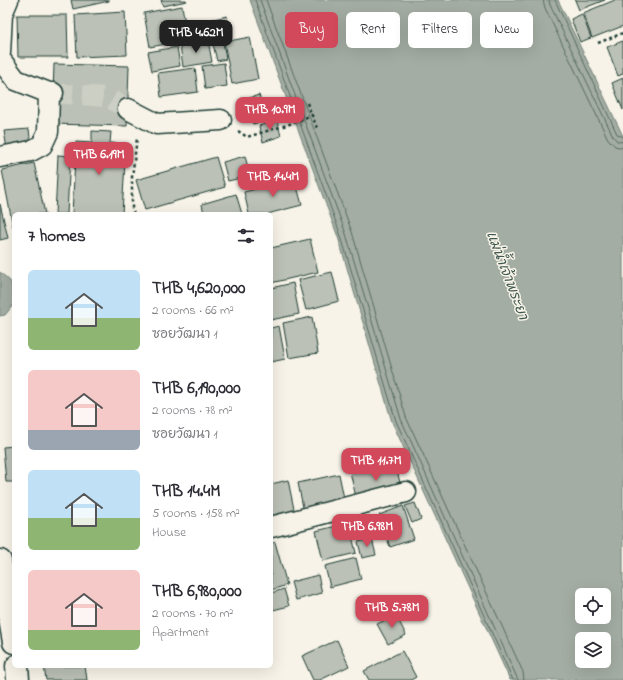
<!DOCTYPE html>
<meta charset="utf-8">
<style>
body{margin:0;font-family:"Indie Flower","Playpen Sans Thai",sans-serif;background:#f7f7f7;color:#2b2b33;height:100vh;display:flex;flex-direction:column;font-size:15px;white-space:nowrap}
*{box-sizing:border-box;margin:0}
p{font-size:13px;color:#7c7c81}
.icon{flex:none;width:22px;height:22px;fill:none;stroke:currentColor;stroke-width:2;stroke-linecap:round;stroke-linejoin:round}
.map{position:relative;flex:1;overflow:hidden}
.details{position:absolute;left:12px;top:212px;width:261px;height:456px;display:flex;flex-direction:column;background:#fff;border-radius:6px;box-shadow:0 4px 16px #0002}
.details>*{flex:none}
.banner{position:absolute;left:285px;top:12px;width:278px;height:36px;display:flex;gap:8px}
.fabs{position:absolute;left:575px;top:588px;display:grid;gap:8px}
.fabs a{display:grid;place-items:center;width:36px;height:36px;border-radius:6px;background:#fff;box-shadow:0 4px 16px #0002;font-size:20px}
.price{position:absolute;translate:-50% -34px;padding:0 9px;border-radius:8px;background:#d1495b;color:#fff;font-size:13px;line-height:26px;filter:drop-shadow(0 1px 2px #0008)}
.price::after{content:'';position:absolute;left:50%;top:24px;width:12px;height:9px;margin-left:-6px;background:inherit;clip-path:polygon(0 0,100% 0,50% 100%)}
.price.active{background:#222;color:#fff}
ul{padding:0;list-style:none}
li{display:flex;align-items:center;gap:12px;height:100px;padding:0 16px}
li span{display:grid;place-items:center;flex:none;width:112px;height:80px;border-radius:6px;color:#555}
li>.icon{margin-inline-start:auto}
span .icon{width:48px;height:48px;fill:#fffc;stroke-width:1}
li b{font-size:17px}
h2{display:flex;justify-content:space-between;align-items:center;height:48px;padding:0 16px;font-size:17px}
.tag{padding:0 14px;border-radius:6px;background:#fff;box-shadow:0 4px 16px #0002;font-size:14px;line-height:36px}
.tag.active{background:#d1495b;color:#fff}
.map>svg:first-child{display:block}
.water{fill:#a4ada3;stroke:#6f8077;fill-rule:evenodd}
.lines{fill:none;stroke-linecap:round;stroke-linejoin:round}
.shore{stroke:#546a60;stroke-width:1}
.building{fill:#bbc1b6;stroke:#1f3d34}
.street-tunnel{stroke:#cccfc4;stroke-width:20;stroke-dasharray:20 10;stroke-linecap:butt}
.street-casing{stroke:#1f3d34;stroke-width:23}
.secondary-casing{stroke:#1f3d34;stroke-width:25}
.path{stroke:#1f3d34;stroke-width:2.5;stroke-dasharray:3 3;stroke-linecap:butt}
.street{stroke:#f7f3e8;stroke-width:20}
.secondary{stroke:#f7f3e8;stroke-width:22}
.labels{text-anchor:middle;stroke-width:3;stroke-linejoin:round;paint-order:stroke}
.water-label{font-size:14px;font-style:italic;fill:#405950;stroke:#f7f3e8}
</style>
<div class="map">
<svg width="623" height="680" viewBox="0 0 623 680">
<rect width="100%" height="100%" fill="#f7f3e8"/>
<filter id="ink" filterUnits="userSpaceOnUse"><feTurbulence type="fractalNoise" baseFrequency=".025" numOctaves="2"/><feDisplacementMap in="SourceGraphic" scale="8" xChannelSelector="R" yChannelSelector="G"/><feConvolveMatrix kernelMatrix="1 2 1 2 8 2 1 2 1" color-interpolation-filters="sRGB"/></filter>
<g filter="url(#ink)">
<path class="water" d="M250 0H558L623 136V680H510L392 422 338 237ZM582 595H604V617H582ZM582 639H604V661H582Z
M0 272 11 282 14 304 5 315 0 316Z"/>
<g class="lines">
<path class="shore" d="M255 0 341 236 396 421 513 680
M260 0 346 234 401 419 518 680
M266 0 352 232 406 417 523 672 524 680
M543 0 545 8 608 139 615 146 623 148
M549 0 550 5 613 136 617 141 623 142
M555 0 617 134 623 137"/>
</g>
<path class="building" d="M71 0H109V1L73 9Z
M161 0H186L187 1 163 6Z
M575 0H605L579 10Z
M615 0H623V26L592 38 583 13Z
M182 6 188 40 150 47 144 13Z
M125 12 127 55 77 57 75 15Z
M582 14 591 38 580 42 571 19Z
M17 15H67L68 57H18Z
M227 16 230 33 208 37 205 21Z
M250 37 258 79 232 84 224 42Z
M208 40 212 62 183 67 180 45Z
M623 41V74L618 76 607 47Z
M223 42 226 59 217 61 213 44Z
M177 47 180 66 152 71 148 52Z
M224 63 227 86 205 89 202 66Z
M54 64 129 66 127 126 52 124Z
M195 68 198 92 161 97 158 73Z
M623 78V110L612 83Z
M259 95 267 120 253 124 246 99Z
M277 120 281 136 263 142 259 126Z
M29 129 31 146 7 149 4 131Z
M92 131 111 132 110 143 126 144 122 214H72L76 142 92 143Z
M58 155 70 156 67 214H55Z
M245 156 250 176 228 181 223 162Z
M216 157 225 187 145 210 136 180Z
M34 163 45 214H14L13 227 2 170Z
M295 179 302 205 267 214H249L244 192Z
M236 194 242 214H204L202 204Z
M0 204 8 238 0 240Z
M310 239 318 272 271 283V248Z
M332 272 339 301 306 310 298 280Z
M293 283 299 314 271 320V288Z
M312 317 318 353 289 358 283 323Z
M279 326 285 359 271 362V328Z
M14 446V482H6L3 447Z
M395 462 402 491 357 501 350 472Z
M339 474 346 508 305 517 298 483Z
M288 480 296 519 271 525V484Z
M415 503 421 519 412 523 405 506Z
M403 506 414 539 390 547 379 515Z
M349 523 356 553 323 561 316 531Z
M372 539 376 555 362 558 358 542Z
M275 542 287 585 271 590V544Z
M356 558 361 579 330 587 325 566Z
M318 575 322 593 296 600 291 582Z
M284 589 289 606 273 610 271 593Z
M396 615 406 635 388 644 377 624Z
M337 640 349 666 320 680H313L302 656Z
M402 651 416 677 411 680H369L364 671Z
M44 666H85L87 680H46Z"/>
<g class="lines">
<path class="street-tunnel" d="M53 93 107 97 128 109"/>
<defs>
<path id="street" d="M0 53 2 14 8 0
M0 59 16 80 49 93H53
M128 109 157 124 221 120
M0 157 31 151 42 145 48 132 49 93
M271 527 406 492"/>
<path id="secondary" d="M0 561 14 642
M17 666 18 680"/>
</defs>
<use href="#street" class="street-casing"/>
<use href="#secondary" class="secondary-casing"/>
<path class="path" d="M598 43 623 33
M307 103 317 128
M238 131 247 137 287 125 312 115
M134 214 132 209V177L137 138"/>
<use href="#street" class="street"/>
<use href="#secondary" class="secondary"/>
</g>
</g>
<g class="labels">
<g class="water-label">
<text transform="translate(508 275) rotate(69)" y="5">แม่น้ำเจ้าพระยา</text>
</g>
</g>
</svg>
<div class="fabs">
<a><svg class="icon" aria-label="locate" viewBox="0 0 24 24"><circle cx="12" cy="12" r="6"/><path d="M12 2v4M12 18v4M2 12h4M18 12h4"/></svg></a>
<a><svg class="icon" aria-label="layers" viewBox="0 0 24 24"><path d="M12 4l9 5-9 5-9-5zM3 14l9 5 9-5"/></svg></a>
</div>
<b class="price active" style="left:196px;top:54px">THB 4.62M</b>
<b class="price" style="left:270px;top:131px">THB 10.9M</b>
<b class="price" style="left:99px;top:176px">THB 6.19M</b>
<b class="price" style="left:273px;top:198px">THB 14.4M</b>
<b class="price" style="left:376px;top:482px">THB 11.7M</b>
<b class="price" style="left:367px;top:548px">THB 6.98M</b>
<b class="price" style="left:392px;top:629px">THB 5.78M</b>
<div class="banner">
<a class="tag active">Buy</a>
<a class="tag">Rent</a>
<a class="tag">Filters</a>
<a class="tag">New</a>
</div>
<section class="details">
<h2>7 homes<svg class="icon" aria-label="filters" viewBox="0 0 24 24"><path d="M4 7h16M4 17h16"/><circle cx="9" cy="7" r="2"/><circle cx="15" cy="17" r="2"/></svg></h2>
<ul>
<li><span style="background:linear-gradient(#bfe0f5 60%,#8fb573 0)"><svg class="icon" aria-label="home" viewBox="0 0 24 24"><path d="M3 11l9-7 9 7M6 9v11h12V9"/></svg></span><div><b>THB 4,620,000</b><p>2 rooms · 66 m²</p><p>ซอยวัฒนา 1</p></div></li>
<li><span style="background:linear-gradient(#f6c9c9 75%,#9aa5b1 0)"><svg class="icon" aria-label="home" viewBox="0 0 24 24"><path d="M3 11l9-7 9 7M6 9v11h12V9"/></svg></span><div><b>THB 6,190,000</b><p>2 rooms · 78 m²</p><p>ซอยวัฒนา 1</p></div></li>
<li><span style="background:linear-gradient(#bfe0f5 60%,#8fb573 0)"><svg class="icon" aria-label="home" viewBox="0 0 24 24"><path d="M3 11l9-7 9 7M6 9v11h12V9"/></svg></span><div><b>THB 14.4M</b><p>5 rooms · 158 m²</p><p>House</p></div></li>
<li><span style="background:linear-gradient(#f6c9c9 75%,#8fb573 0)"><svg class="icon" aria-label="home" viewBox="0 0 24 24"><path d="M3 11l9-7 9 7M6 9v11h12V9"/></svg></span><div><b>THB 6,980,000</b><p>2 rooms · 70 m²</p><p>Apartment</p></div></li>
</ul>
</section>
</div>
